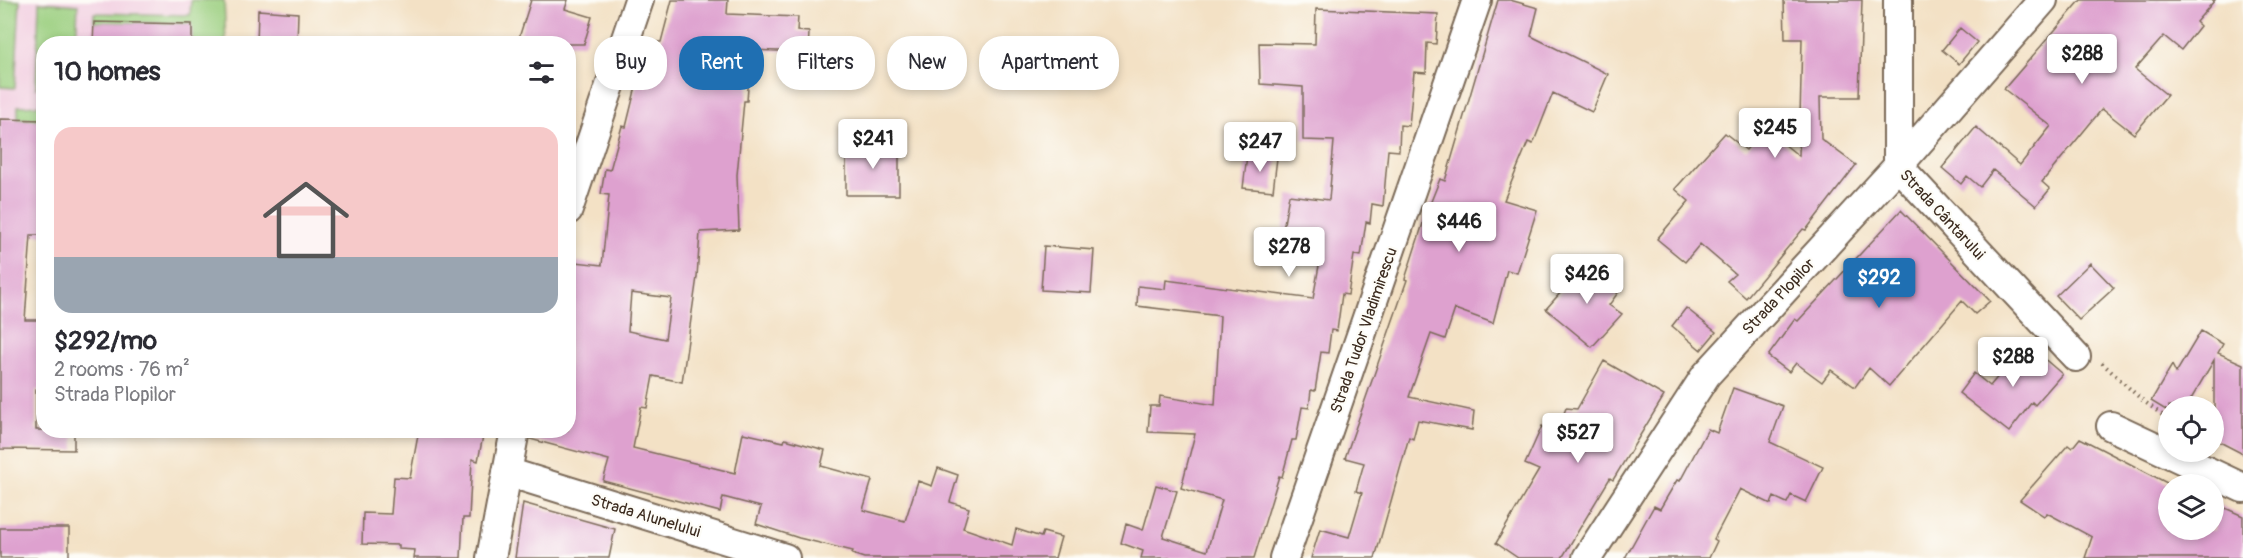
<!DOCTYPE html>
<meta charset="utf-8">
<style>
body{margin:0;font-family:Pangolin,sans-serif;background:#f7f7f7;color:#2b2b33;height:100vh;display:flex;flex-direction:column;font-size:22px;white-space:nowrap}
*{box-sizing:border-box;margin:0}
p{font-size:20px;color:#7c7c81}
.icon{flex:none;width:33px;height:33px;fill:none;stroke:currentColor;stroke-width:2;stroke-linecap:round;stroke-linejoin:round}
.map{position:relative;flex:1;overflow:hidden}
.details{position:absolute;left:36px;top:36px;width:540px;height:402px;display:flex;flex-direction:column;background:#fff;border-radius:24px;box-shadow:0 3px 9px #0003}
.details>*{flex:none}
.top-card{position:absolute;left:594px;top:36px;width:570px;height:54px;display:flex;gap:12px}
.buttons{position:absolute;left:2158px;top:396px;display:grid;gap:12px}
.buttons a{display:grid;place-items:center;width:66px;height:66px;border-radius:50%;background:#fff;box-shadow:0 3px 9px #0003;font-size:30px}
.price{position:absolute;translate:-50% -51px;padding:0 14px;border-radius:6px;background:#fff;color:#222;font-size:20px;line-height:39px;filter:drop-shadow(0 2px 3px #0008)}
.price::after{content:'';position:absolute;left:50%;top:36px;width:18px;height:14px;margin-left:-9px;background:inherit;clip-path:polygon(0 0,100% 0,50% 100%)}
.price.active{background:#1f6fb2;color:#fff}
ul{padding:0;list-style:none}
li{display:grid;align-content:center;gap:12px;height:318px;padding:0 18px}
li span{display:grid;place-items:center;height:186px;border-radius:18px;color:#555}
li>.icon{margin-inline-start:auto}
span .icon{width:108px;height:108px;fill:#fffc;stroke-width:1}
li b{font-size:26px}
h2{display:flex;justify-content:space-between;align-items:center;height:72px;padding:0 18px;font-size:26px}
.chip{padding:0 21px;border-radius:24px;background:#fff;box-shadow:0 3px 9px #0003;font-size:21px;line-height:54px}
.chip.active{background:#1f6fb2;color:#fff}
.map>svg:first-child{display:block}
.built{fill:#f2cfe1}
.green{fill:#9bcf80;stroke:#6b7c4f;stroke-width:1.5}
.building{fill:#dea1cf;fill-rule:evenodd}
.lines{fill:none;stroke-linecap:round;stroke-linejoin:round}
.street-casing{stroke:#7b6a58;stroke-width:32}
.path{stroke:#7b6a58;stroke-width:4;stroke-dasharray:1.5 4.5;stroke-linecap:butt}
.street{stroke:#fff;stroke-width:28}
.labels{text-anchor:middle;stroke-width:4.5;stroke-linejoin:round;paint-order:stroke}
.street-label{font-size:16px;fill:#3b2a1e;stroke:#fdfcf7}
</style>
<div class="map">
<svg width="2243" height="558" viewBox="0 0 2243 558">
<rect width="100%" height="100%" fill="#fdfcf7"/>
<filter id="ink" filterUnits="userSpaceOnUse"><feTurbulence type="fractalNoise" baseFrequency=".0167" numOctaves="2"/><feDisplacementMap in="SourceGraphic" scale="12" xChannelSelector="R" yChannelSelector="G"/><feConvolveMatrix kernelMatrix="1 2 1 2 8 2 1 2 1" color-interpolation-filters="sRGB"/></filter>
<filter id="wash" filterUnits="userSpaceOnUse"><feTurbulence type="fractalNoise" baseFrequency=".008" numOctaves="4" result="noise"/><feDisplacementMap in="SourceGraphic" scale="24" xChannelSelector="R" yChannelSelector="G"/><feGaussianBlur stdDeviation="1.35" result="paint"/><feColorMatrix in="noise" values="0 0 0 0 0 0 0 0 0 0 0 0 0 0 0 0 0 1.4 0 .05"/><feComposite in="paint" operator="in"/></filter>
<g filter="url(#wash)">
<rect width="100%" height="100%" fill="#f3e1c5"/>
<path class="built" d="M0 0H212L210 43 44 44 43 188 0 187Z"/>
<path class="green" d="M0 0 20 1 15 88 0 87Z
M191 0H224L226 43H192L191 24 94 22V13L190 15Z
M39 2 78 5 76 43 44 44 43 86 36 88Z
M43 105V120L18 119V106Z"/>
<g id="blocks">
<path class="building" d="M531 0H568L565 9 592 17 584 44H517Z
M672 0H728L727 14 798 17 797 31 809 32 808 52 751 50 747 101H744L737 175 739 230 700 232 697 277 682 382 653 376 647 408 641 407 633 448 735 473 743 433 784 442 785 439 825 450 821 466 872 480 863 510 905 521 918 481 932 486 938 468 958 475 950 502 969 508 963 528 1012 545 1016 529 1041 537 1043 532 1061 537 1055 558H864L852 554 853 551 799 538 756 524 761 507 723 497 720 512 603 481 609 460 530 439 531 430H568V291L571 292 576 262 602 265 609 195 601 194 605 169 610 170 622 126 626 127 640 70 652 74 655 42H661ZM631 293 671 298 665 339 628 331Z
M1498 0H1510L1538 8 1531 36 1608 74 1592 112 1553 93 1533 144 1528 142 1504 200 1537 210 1517 273 1507 270 1493 323 1455 309 1445 339 1431 334 1409 397 1474 411 1472 430 1418 420 1413 439 1409 437 1375 558H1311L1320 529 1349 537 1362 493 1356 491 1364 463 1345 458 1407 280 1405 279 1426 214 1440 179 1445 181Z
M1784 0H1862L1859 97H1820L1821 139 1856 165 1806 230 1803 229 1746 298 1727 281 1735 274 1700 244 1685 262 1657 239 1689 201 1675 189 1725 133 1746 150 1764 128 1799 156 1802 39H1785Z
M2081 0H2215L2196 22 2200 26 2181 50 2164 36 2135 69 2167 95 2134 134 2102 109 2042 182 2050 189 2036 206 1993 170 1980 187 1967 176 1961 184 1942 168 1976 127 2020 165 2051 126 2004 89Z
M1316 9 1438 14 1436 44 1427 43 1426 73 1414 72 1409 126 1400 125 1399 151 1388 150 1383 206 1372 204 1370 223 1366 222 1361 256 1354 255 1348 295 1342 294 1337 331 1331 330 1328 353 1321 352 1315 391 1311 390 1309 408 1302 407 1296 440H1292L1282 477 1279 476 1254 558H1141L1143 551 1121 543 1126 524 1143 530 1156 485 1177 491 1163 537 1207 551 1222 500 1181 488 1195 434 1148 432 1150 406H1159L1160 396 1215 405 1220 316 1137 306 1138 286 1165 289 1166 280 1313 299 1320 260 1279 252 1289 195 1329 200 1334 141 1303 140V87L1260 84 1259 43 1315 44Z
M258 10 298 13 297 44H257Z
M94 22 192 24V44H93Z
M1960 28 1977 42 1959 64 1942 50Z
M0 119 44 120V235H31L25 320H44V390H36V430H74V450L0 449Z
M846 146H899V195H846Z
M1247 155 1277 158 1273 191 1243 188Z
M1901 210 1990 301 1975 314 1962 301 1889 386 1869 368 1855 387 1831 370 1822 382 1796 363 1789 372 1768 356 1795 319 1798 321Z
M1044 246 1094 250 1091 293 1041 290Z
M1587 263 1620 290 1609 305 1622 314 1592 347 1546 309Z
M2090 263 2114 288 2079 320 2056 296Z
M1686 308 1716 332 1701 350 1672 326Z
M2201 331 2223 344 2218 353 2243 364V454L2214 439V360L2187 406H2169V412L2151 401 2172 365 2176 373Z
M2026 343 2062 374 2035 405 2032 402 2009 432 1959 393 1974 373 1990 386Z
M1604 361 1664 396 1613 480 1610 478 1562 558H1518L1496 543 1539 470 1525 464 1542 426 1557 432 1566 408 1577 409Z
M1733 388 1783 406 1770 442 1823 467 1806 502 1791 495 1787 503 1774 497 1771 504 1740 489 1714 539 1717 541 1709 558H1625L1654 506 1660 509 1677 480 1680 481 1708 429 1717 433Z
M419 430H452L483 436 478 461 472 459 469 518H463L461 558H414L415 550 399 549V545L362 544 363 513 391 514 394 477 410 478Z
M2080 438 2169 484V530H2214V503L2243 516V558H2085L2092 537 2047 513 2044 516 2020 500 2068 445 2072 448Z
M523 503 615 529 609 558H515Z
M0 528H69V558H0Z"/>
</g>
</g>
<g filter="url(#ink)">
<use href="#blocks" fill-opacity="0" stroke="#7b6a58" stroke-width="1.5"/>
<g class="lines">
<defs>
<path id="street" d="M1898 0V166L2076 357
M568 210 639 0
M2111 426 2243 488
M507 472 785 558
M491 558 515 430
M1284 558 1477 0
M1587 558 1706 375 1898 166 2043 0"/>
</defs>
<use href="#street" class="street-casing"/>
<path class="path" d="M2102 363 2141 399 2169 420"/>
<use href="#street" class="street"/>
</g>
</g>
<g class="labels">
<g class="street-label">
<text transform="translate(1943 214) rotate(47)" y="6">Strada Cântarului</text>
<text transform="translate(1778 296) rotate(-47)" y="6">Strada Plopilor</text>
<text transform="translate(1363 330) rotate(-71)" y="6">Strada Tudor Vladimirescu</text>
<text transform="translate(646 515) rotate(17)" y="6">Strada Alunelului</text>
</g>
</g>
</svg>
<div class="buttons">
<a><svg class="icon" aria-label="locate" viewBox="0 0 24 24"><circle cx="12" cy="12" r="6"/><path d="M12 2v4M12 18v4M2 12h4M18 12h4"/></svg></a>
<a><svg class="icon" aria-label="layers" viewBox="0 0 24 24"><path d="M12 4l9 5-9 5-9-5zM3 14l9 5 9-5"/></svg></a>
</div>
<b class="price" style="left:2082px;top:85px">$288</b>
<b class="price" style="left:1775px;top:159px">$245</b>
<b class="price" style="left:873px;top:170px">$241</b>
<b class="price" style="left:1260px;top:173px">$247</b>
<b class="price" style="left:1459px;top:253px">$446</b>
<b class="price" style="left:1289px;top:278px">$278</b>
<b class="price" style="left:1587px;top:305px">$426</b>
<b class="price active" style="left:1879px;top:309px">$292</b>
<b class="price" style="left:2013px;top:388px">$288</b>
<b class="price" style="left:1578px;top:464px">$527</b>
<div class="top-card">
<a class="chip">Buy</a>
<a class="chip active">Rent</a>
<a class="chip">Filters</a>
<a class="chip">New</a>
<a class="chip">Apartment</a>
</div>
<section class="details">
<h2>10 homes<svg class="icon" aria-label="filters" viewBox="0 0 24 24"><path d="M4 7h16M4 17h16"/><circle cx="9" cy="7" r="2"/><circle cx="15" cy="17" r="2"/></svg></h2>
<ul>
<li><span style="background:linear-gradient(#f6c9c9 70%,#9aa5b1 0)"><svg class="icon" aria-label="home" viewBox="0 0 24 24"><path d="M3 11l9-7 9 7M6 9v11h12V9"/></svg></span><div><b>$292/mo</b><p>2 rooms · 76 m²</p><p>Strada Plopilor</p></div></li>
</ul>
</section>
</div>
